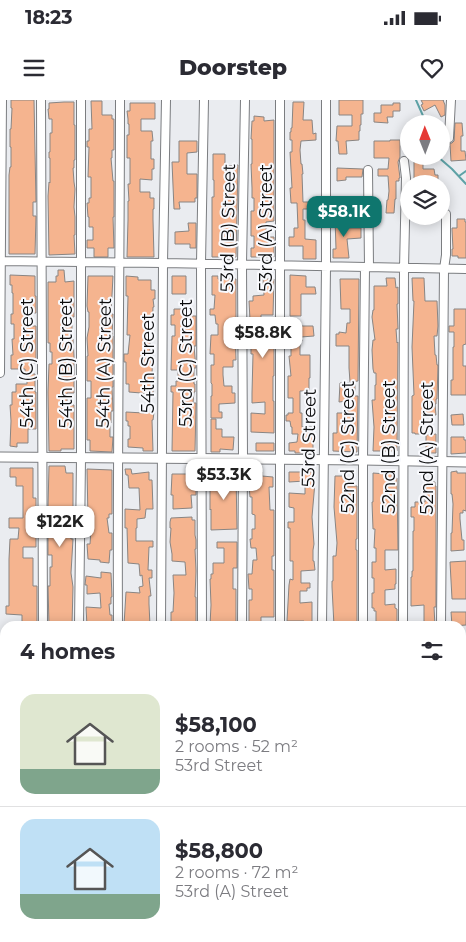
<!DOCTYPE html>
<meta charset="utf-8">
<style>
body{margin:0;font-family:Montserrat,sans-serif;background:#f7f7f7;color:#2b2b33;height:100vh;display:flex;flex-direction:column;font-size:19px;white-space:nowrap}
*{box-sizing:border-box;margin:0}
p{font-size:16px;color:#7c7c81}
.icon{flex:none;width:28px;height:28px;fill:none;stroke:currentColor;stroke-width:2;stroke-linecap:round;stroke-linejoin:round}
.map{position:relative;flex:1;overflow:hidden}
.drawer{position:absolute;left:0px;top:521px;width:466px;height:321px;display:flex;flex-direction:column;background:#fff;border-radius:15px 15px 0 0;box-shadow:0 2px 12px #0003}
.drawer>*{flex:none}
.needle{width:32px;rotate:359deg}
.tools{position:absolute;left:400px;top:15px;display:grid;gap:10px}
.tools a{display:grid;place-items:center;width:50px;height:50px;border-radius:50%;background:#fff;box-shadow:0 2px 12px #0003;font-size:25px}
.price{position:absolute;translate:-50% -42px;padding:0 11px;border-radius:10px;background:#fff;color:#222;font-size:16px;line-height:32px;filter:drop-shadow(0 1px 2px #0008)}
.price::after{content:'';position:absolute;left:50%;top:30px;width:15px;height:11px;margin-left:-8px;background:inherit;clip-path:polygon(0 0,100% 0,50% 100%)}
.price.on{background:#0f766e;color:#fff}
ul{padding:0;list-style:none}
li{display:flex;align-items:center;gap:15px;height:125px;padding:0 20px}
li+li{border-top:1px solid #e1e1e2}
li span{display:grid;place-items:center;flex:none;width:140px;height:100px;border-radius:15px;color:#555}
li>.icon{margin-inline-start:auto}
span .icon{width:60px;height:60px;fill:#fffc;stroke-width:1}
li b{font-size:21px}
h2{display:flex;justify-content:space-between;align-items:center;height:60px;padding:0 20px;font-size:21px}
.status{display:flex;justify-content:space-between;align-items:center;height:35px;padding:0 25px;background:#fff;direction:ltr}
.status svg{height:14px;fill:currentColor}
header{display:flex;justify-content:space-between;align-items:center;height:65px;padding:0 20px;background:#fff;font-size:22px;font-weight:800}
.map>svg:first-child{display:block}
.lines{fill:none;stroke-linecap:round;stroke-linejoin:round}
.stream{stroke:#5ea2a6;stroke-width:2}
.building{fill:#f5b48f;stroke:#898583}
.minor-casing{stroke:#7b7d80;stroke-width:10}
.tertiary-casing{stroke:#7b7d80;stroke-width:11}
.minor{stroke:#fff;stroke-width:8}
.tertiary{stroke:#fff;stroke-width:9}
.labels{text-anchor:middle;stroke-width:4;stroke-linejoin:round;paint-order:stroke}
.street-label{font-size:18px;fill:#0b0c0d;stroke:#f8f9fd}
</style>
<div class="status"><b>18:23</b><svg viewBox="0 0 49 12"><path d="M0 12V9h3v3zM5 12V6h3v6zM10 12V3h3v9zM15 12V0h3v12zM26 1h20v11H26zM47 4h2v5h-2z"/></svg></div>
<header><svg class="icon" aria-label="menu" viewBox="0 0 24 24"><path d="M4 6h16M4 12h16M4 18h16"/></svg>Doorstep<svg class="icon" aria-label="heart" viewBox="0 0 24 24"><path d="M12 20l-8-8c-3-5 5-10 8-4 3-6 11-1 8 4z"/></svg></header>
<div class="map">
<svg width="466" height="842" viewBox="0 0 466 842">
<rect width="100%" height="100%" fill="#eaecf0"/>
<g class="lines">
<path class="stream" d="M416 0 424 18 425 24
M437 56 452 69 466 84
M459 76 466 71"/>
</g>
<path class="building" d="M11 0H34L36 102H33V116H36L35 154H9V75L10 67H11V47H10V29H11L12 8H11Z
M339 0H363V14H361V25H360V31H359V40L346 41 347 54H339L338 41H336L337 26H352V15H339Z
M421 0H444H443L445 5V15L441 17 435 5 424 11 421 5 423 4Z
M91 1H102V15H112V19H114V50H112V58H111L113 81H114V117H113L114 148H108V157H94V148H87V140H93V127H89V117H88L87 103H89V98H91V77H88L89 47H87V41H89V29H92Z
M64 2H74V25H75V60H74V68H73L74 82 75 89 74 107 75 117V135H74L75 154 49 155 48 96 49 82 50 83V58H49V52H50V33H52V19H49L48 9H49V3Z
M293 2H304L303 20H312L313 34 316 33V40L301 41 300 50 301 64H302L303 74H302L303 102H316V109H303V120H305V139L316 140V159H303V146H289V137H294V128H298L297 103H291L290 88H292L290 52H292V40H290V32H291V28H292Z
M130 3H155V19H141V31H152L153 41H151V59H154V69H152V80L140 79V92H150V98H154V109H153V120L154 157H127L128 120V101H129L128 84H130V58H127V35H129V24H128V19L127 11H130Z
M393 3H400V11H393V17H387L388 23 374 22V13H381V5H393Z
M254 16 264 17V21L274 20V121L266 122V137H274V157H251V148H254V136H251V111H254V98H252V88L251 64H252V39H251L252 21H254Z
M455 23H462L463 36H461V51H465L466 60 451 61 450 44 441 45V37H443L444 41 448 44 452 43 454 41Z
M390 40H400V57L398 62 400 78H399V81H396V99H395L394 113H386L387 100H388L389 91 388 76H378V69H388L389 58H374V41H390Z
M179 41H197V52L187 53V74H197V98H195V102H179L180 109H174L172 62H179Z
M213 54H225V66L238 65 236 157H212V97H214V80H213Z
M414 62H423V69H434L435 75H438V84H414Z
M337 68 363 69 362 77H346V80L337 81Z
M335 118H346V128H361V138L347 139 349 158H333V149H336Z
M457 119H465V122H466V158H458V156H452V149H453L452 130V128H457Z
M188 123H196V148H190V144H175V132L189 131Z
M58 170H64L65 182 74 181V217H72V239H73L74 256V293H67V305H74V349H61V351H49L48 292 49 264H52V252H50V243H48V182H56V176H58Z
M10 175 35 176V196H36V213H31V226H36V263H32V274H35V292H36V329H28V343H17V347L10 346 11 321 10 305H12V292H16V284H27V273H25V269H11V255H13L12 239H14V224H11V214H13V193H12V185H10Z
M290 175 306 176V187H315L316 194H301V216H290Z
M88 176H113L111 214H113L112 236H113V287H112L113 311H111V323H110V337H113L112 352 90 351V340H87V298H91V281H87V256H88L87 238 89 227V212H88L87 206Z
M126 176 138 177V180H151V190H155V199H153L154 207H153L152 237H150V255H153L152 273H154L153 294 129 292V284H126V262H124V254H128L130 235H127L128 196H126Z
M172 176H186V194H172Z
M212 176H218V179H236V225H235L236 260H233V267H223V275L224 286H232V293H235V303L219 304V312H222V318H211V296H212V284L211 283V265H214V254H210L211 235H218V224H216L215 215H210V209H214L215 195H212Z
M386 178H395L396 188 398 187V204H397L398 229H396L397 243 398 242 397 351H373L374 327 372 300H375V285H376V273H374L373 269 372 250 373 240H375L372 217 373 210H374V186H387Z
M412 178H424L425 201H437L438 226 437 236H434L435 255H436L437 265H438L437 299H436V304H435L436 315H425L424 324H422V334H415V333H412V296L414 295 412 247 414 201H413Z
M263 179H274L273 215H261V225L272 226V235L274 236V276H273V301H274V333L251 332V313L265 314V302L252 303V293L253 254H251V248H250L249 235 250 220 249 201H253V196L264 195Z
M340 179H359L358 281 350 282 349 268V246H336V234H339V232L346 233 347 223H350V209H341Z
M174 209H183V216H196V246H194L196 268H194V284H195V292H194L193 303H196L195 351H172L173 292H171V286H176V281H178V270H171L172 236H175V225H171V215H174Z
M454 209H466V244L463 245V266H466V295H451V280H453V247H454V232H449V226H454Z
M289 226H313L314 236 301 237 302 241H300V255H310V278H309V291H300V313H302V327H313V353H295V351H289V343L297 342 298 334H292V327H291L290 321H286V315H288V313H293V298H288V276H291L289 256H291V244H289Z
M340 283H355V296H358L357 352 333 351V333H337V313H348L347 301 339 302Z
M126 312 144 313V312H154L153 320H152L153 351H143V348L128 347V339H130V326H128V321H126Z
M463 314 464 325H452L451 315Z
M211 319H216V329H222V337H234L233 350 220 349V352H211Z
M436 334V353H426V335Z
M451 337H464V340H466V353L451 354Z
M256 343H274V351H256Z
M49 366H65L66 373H73V408H61V430H70L71 439H73L71 473 73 487 72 525 49 526 48 486H50V467H52V455H48V423H50V407H48Z
M10 368H33V398H36V447H23V458H33V486H37V526H22V515L6 514V506H9V459L10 439H18L19 428H9V418H23V386H16V377H10Z
M87 369 112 370V414H109V418H107L109 433H112V450H110L109 463 100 462V460L88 459 87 444H90L91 429 90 418H88Z
M125 369H131L132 374 149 372V380H152L153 409H146L145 418 137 419V428H136V441H153V447H149L148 470H152V478H149L151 496H149V504L150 526H138V524L124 525 126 492 140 493 139 487 143 486 142 475 140 476 139 464 128 463 127 428H125V409L140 410 139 388H129L128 375H126Z
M386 370H392V378H397L398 450H385V470L396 469V484H395V489L385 490V505L395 504V508L397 509V526H381V523H376V511H374V508H372V493H374V478H372V462H376V448H374L375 429H373L372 402H373V373L386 374Z
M212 371H221V373H236L237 429 211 430V409L210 410V390H212Z
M253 371 262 372V376L273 377V387H269L270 410H274V456H272V470H274V517H261V526H249V500H252V489H249L248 474H252L253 460H257L256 448H251L250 439H252V429H255V415L252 414V397H250L249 386V379H253Z
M457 371V373H466V411L463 410V413H460V419L462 440H464V450L451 451V433H452L453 404 452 394H451V372Z
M188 372H196V395H191L192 408 173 409V395H171L172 374H188Z
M289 372H314L313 382H315L312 417 314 444 313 450V461H314L315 470 301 471V483H310V488H307V491H300V503L312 502V526L304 525V521H287L289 485 290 479 293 480V461H290V428H288V422H294V408L289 407V393L305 394V381L289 382Z
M335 376H345L346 386H357V439H356V450H357V525L334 526 332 487V481H333V456H336L337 443 334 407Z
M425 379H433V382H435V386H436V507H434L435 526 424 525V505L411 506V477H412V471H413V431H414V417H411V407H415V402H425Z
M192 417V420H195V435L196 440V449H195L196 471 195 497H196V526H171V512H173L174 493 173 475H186L185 462 172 461V454L170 442 171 428H170V422L171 418Z
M217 442H237V468H233V489H236V526L210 525 211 505 210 479H211V474H213V463H224V448H217Z
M466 461V499H452L450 462Z
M101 472 111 473 112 497H111V504H109L110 515H112V525L87 526 86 507 101 508 100 493 87 494V485H85L86 476 101 478Z
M451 512H466V525L452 526Z"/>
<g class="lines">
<defs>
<path id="minor" d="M41 0 43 526
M449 38 451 0
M368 70 369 167
M0 161 163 163 466 169
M0 273 2 0
M79 526 81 358V0
M118 526C117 351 120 175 120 0
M161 526 163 163 166 0
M202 526 201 163 204 0
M242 526 243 359 242 164 245 0
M280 526V0
M322 526 326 167V0
M363 526V360L365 167
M403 526 404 168 406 78 404 61
M441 526 444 169 446 155V114
M0 553H5
M461 558H466
M39 838V842
M77 838V842
M160 838V842
M116 842V838
M200 842V838
M239 842V838
M277 842V838
M320 842V838
M363 842V838
M402 842V838
M442 842V838"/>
<path id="tertiary" d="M0 357 363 360 466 362
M0 746H5
M461 750H466"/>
</defs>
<use href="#minor" class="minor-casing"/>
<use href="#tertiary" class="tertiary-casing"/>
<use href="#minor" class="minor"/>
<use href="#tertiary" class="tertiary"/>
</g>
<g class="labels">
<g class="street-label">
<text transform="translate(228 128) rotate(-89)" y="6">53rd (B) Street</text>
<text transform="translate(266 128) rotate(-90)" y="6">53rd (A) Street</text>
<text transform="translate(27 263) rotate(-90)" y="6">54th (C) Street</text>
<text transform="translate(66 263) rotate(-90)" y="6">54th (B) Street</text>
<text transform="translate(104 263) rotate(-89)" y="6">54th (A) Street</text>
<text transform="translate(148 263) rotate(-90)" y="6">54th Street</text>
<text transform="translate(186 263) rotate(-90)" y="6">53rd (C) Street</text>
<text transform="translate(309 338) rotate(-89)" y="6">53rd Street</text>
<text transform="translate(348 347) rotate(-90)" y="6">52nd (C) Street</text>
<text transform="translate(389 347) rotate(-90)" y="6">52nd (B) Street</text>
<text transform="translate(427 348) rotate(-90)" y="6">52nd (A) Street</text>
</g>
</g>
</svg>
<div class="tools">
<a><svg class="needle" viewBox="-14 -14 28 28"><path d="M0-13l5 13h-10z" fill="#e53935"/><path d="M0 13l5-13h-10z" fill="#7c7c81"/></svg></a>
<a><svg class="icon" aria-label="layers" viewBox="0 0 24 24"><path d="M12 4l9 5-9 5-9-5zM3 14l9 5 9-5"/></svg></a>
</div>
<b class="price on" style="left:344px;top:138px">$58.1K</b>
<b class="price" style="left:263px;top:259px">$58.8K</b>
<b class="price" style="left:224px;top:401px">$53.3K</b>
<b class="price" style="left:60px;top:448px">$122K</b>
<section class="drawer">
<h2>4 homes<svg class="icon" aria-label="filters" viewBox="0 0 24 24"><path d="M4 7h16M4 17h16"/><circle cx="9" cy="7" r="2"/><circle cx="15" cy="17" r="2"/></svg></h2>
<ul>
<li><span style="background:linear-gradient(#dfe7d0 75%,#7fa58c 0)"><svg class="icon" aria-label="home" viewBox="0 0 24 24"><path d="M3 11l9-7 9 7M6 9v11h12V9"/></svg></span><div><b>$58,100</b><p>2 rooms · 52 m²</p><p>53rd Street</p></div></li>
<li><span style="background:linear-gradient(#bfe0f5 75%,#7fa58c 0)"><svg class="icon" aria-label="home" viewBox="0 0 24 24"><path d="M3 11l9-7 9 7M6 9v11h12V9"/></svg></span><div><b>$58,800</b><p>2 rooms · 72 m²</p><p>53rd (A) Street</p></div></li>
</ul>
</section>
</div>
